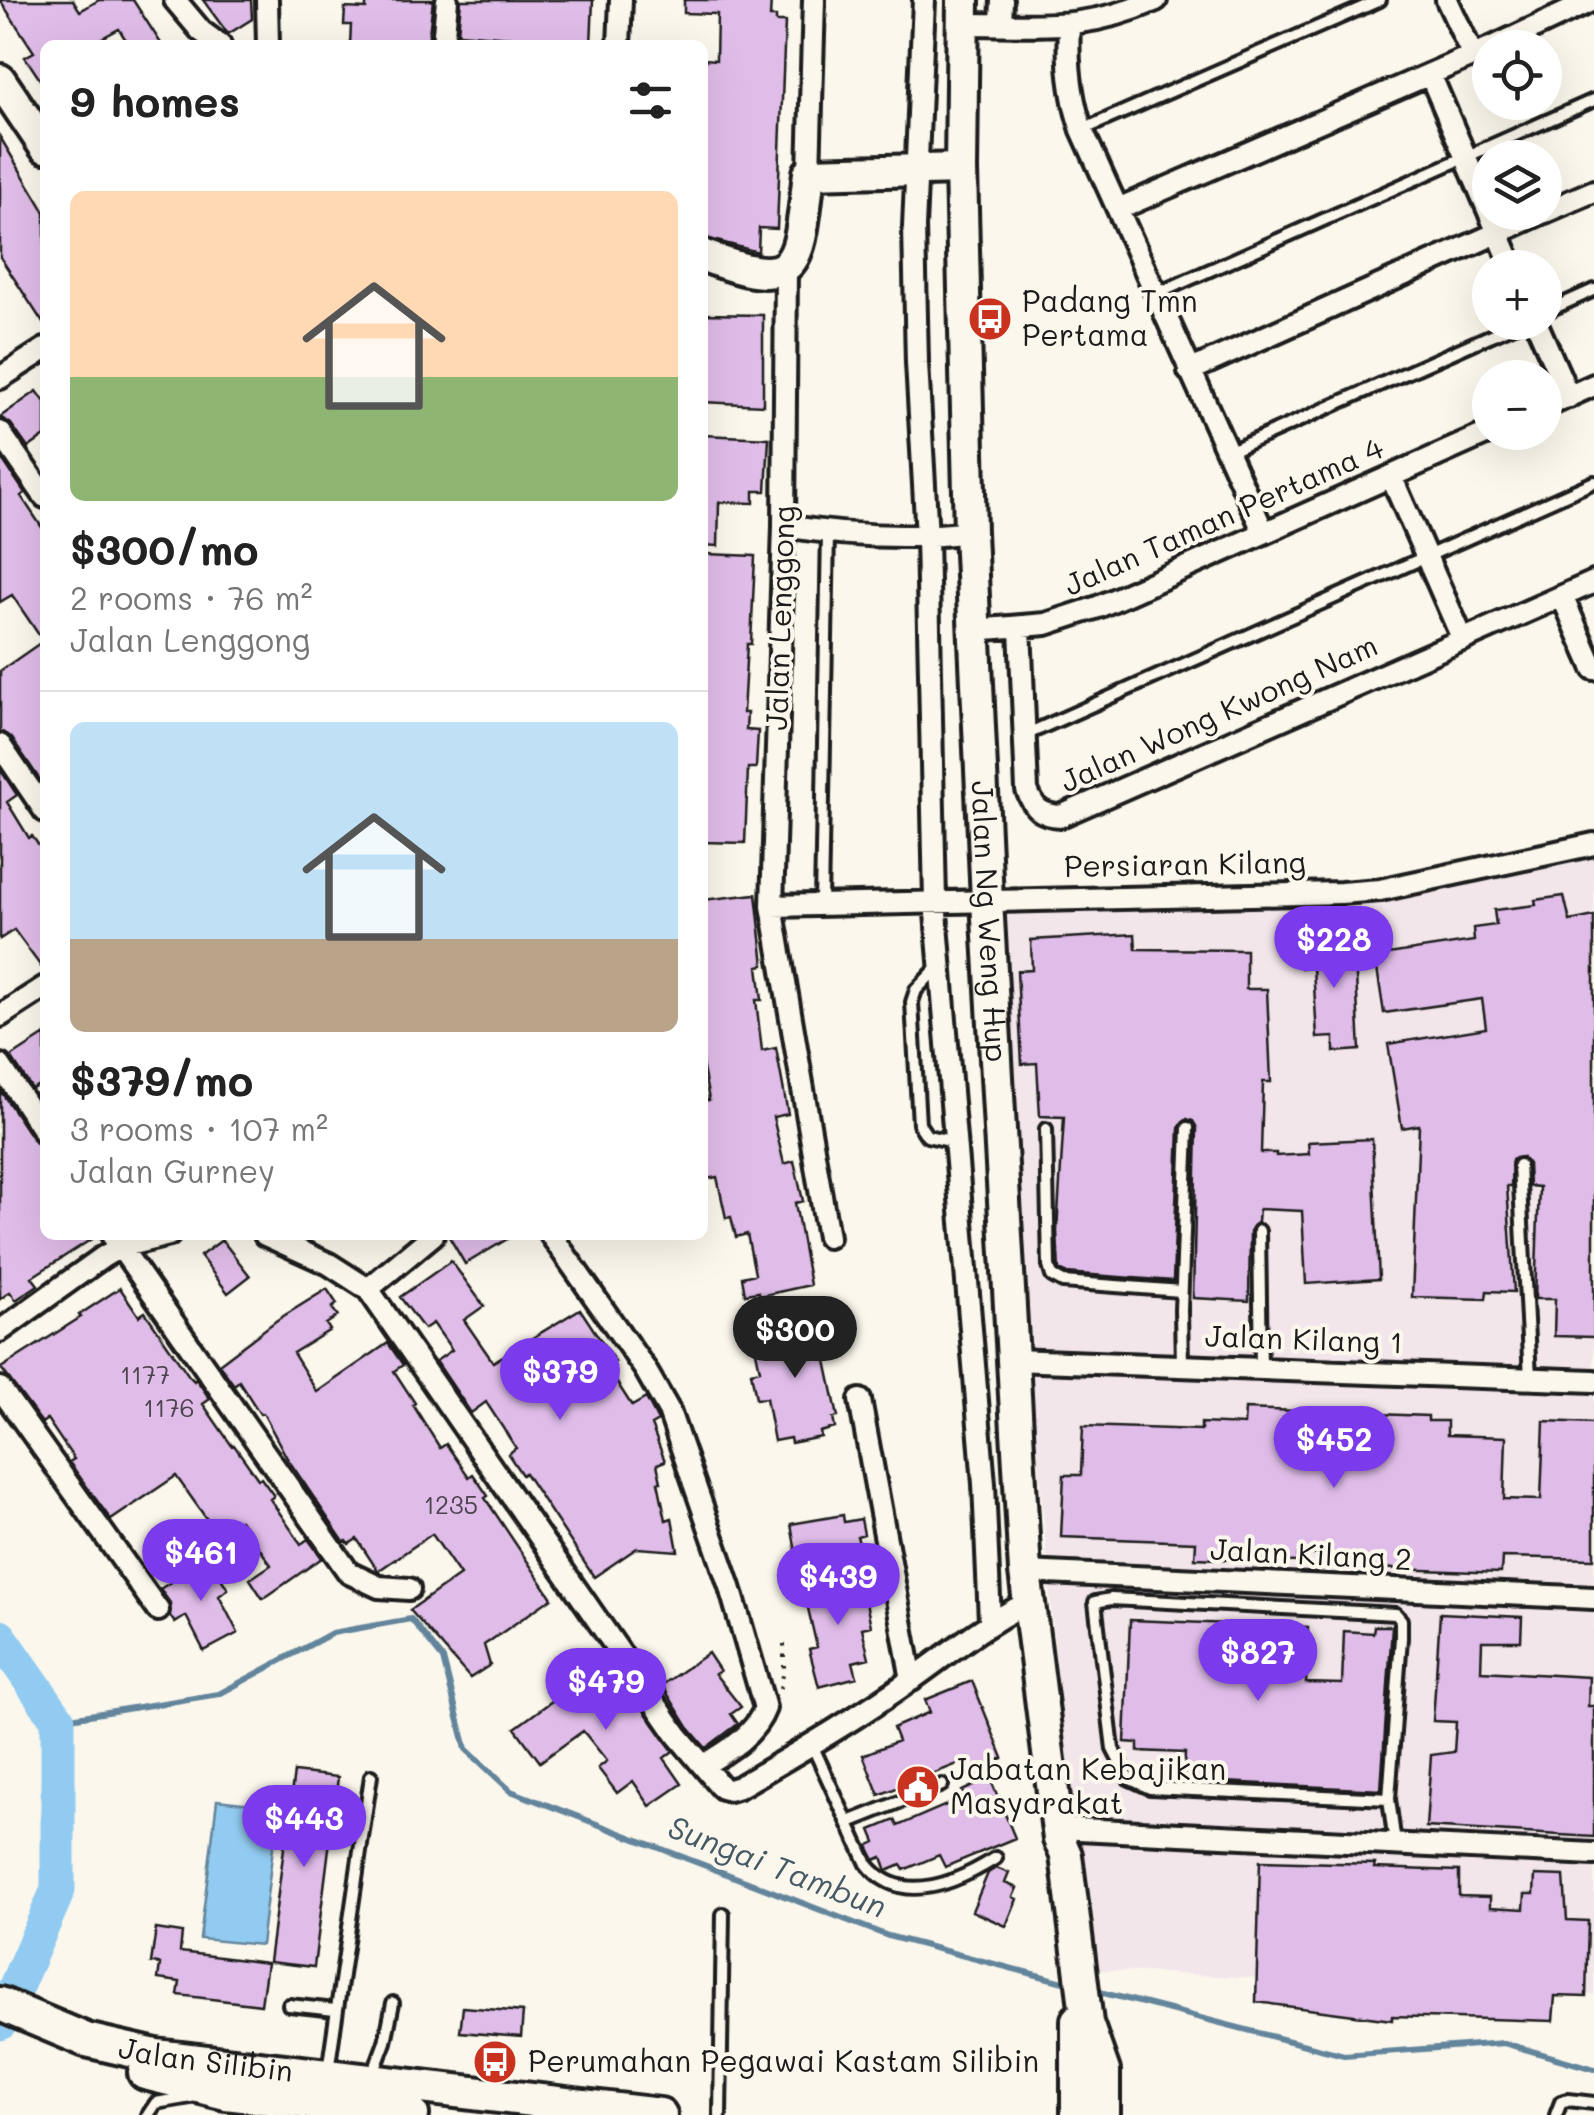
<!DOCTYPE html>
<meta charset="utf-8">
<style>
body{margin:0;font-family:Mali,sans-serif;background:#f2f2f2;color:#222;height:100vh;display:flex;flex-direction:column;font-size:38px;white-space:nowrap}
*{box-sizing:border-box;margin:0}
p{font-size:32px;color:#767676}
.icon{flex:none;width:55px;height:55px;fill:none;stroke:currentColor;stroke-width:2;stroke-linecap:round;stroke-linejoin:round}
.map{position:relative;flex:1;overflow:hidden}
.panel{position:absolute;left:40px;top:40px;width:668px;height:1200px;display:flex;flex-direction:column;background:#fff;border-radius:15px;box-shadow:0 10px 40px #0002}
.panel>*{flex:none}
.controls{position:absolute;left:1472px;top:30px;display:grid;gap:20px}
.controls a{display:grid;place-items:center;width:90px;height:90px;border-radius:50%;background:#fff;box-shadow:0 10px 40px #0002;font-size:50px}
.price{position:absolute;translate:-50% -85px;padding:0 22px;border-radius:35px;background:#7c3aed;color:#fff;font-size:32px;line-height:65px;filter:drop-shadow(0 2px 5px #0008)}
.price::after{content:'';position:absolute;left:50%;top:60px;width:30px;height:22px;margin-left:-15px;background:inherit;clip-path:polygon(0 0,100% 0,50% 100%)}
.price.selected{background:#222;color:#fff}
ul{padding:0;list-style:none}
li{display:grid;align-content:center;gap:20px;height:530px;padding:0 30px}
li+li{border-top:2px solid #e0e0e0}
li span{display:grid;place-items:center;height:310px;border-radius:15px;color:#555}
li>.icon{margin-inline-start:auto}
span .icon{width:180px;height:180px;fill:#fffc;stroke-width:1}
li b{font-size:42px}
h2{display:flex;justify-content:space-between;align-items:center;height:120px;padding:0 30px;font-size:42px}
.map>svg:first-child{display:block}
.built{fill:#f3e6eb}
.water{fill:#92cbf1;stroke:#63859c;stroke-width:2.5}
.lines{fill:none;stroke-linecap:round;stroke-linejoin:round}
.stream{stroke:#63859c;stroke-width:6}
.river{stroke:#92cbf1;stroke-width:35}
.building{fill:#e0bde9;stroke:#1c1c1c;stroke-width:2.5}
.lane-casing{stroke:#1c1c1c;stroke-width:18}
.street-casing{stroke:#1c1c1c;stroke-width:28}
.secondary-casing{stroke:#1c1c1c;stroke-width:38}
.primary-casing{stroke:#1c1c1c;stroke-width:40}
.path{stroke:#1c1c1c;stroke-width:4;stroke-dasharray:2.5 8;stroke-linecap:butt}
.lane{stroke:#fbf7ec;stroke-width:10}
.street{stroke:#fbf7ec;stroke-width:20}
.secondary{stroke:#fbf7ec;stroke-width:30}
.primary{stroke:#fbf7ec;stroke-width:32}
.labels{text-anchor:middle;stroke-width:8;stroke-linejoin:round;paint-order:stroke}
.number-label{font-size:25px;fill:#4d444f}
.poi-label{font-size:30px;fill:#1c1c1c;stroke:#fbf7ec;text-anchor:start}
.street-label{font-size:30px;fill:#1c1c1c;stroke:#fbf7ec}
.water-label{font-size:32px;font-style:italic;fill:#455967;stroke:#fbf7ec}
</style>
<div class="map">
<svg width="1594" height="2115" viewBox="0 0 1594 2115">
<rect width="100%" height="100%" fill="#fbf7ec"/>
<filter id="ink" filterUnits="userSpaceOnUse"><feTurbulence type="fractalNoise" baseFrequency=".01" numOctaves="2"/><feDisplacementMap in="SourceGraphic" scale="20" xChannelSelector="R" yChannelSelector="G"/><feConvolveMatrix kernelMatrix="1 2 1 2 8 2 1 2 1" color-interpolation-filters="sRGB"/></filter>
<g filter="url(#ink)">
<path class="built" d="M1594 848V1995L1082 1969 991 901 1380 895Z"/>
<path class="water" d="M217 1800 278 1807 261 1945 200 1939Z"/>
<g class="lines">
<path class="stream" d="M58 1720 219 1694 332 1633 411 1619 443 1659 466 1749 511 1791 888 1936 1071 1984
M1092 1990 1344 2055 1504 2043 1594 2069"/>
<path class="river" d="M0 1637 58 1720V1890L0 2023"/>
</g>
<path class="building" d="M0 0H73L80 11 99 0H133L162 45H129L119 29 89 45H45V87L25 57 34 52Z
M203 0H251L252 19 228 34Z
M366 0H433L428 43 350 45 351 25H344L345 8 366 9Z
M461 0H593L591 45H523L524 38 458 33Z
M684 0H771L770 17H776V22H785L777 229 759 228 758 252 702 237V92L705 59 716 60 717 14 684 13Z
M0 137 45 212V326L0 257Z
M702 314 763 315V405L702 402Z
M37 391 45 402V436L28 448 11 424 0 417Z
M702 435 769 438 766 491H754V503L719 502 718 546 702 545Z
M0 456 25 493 21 496 45 532V776L40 780 11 737 0 731V671L43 641 12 595 0 602Z
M706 554 755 556 751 644H747L743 713H747L746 730 758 731 756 768H748L745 843 702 842V606Z
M0 769 17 795 7 802 29 838 32 836 45 854V972L14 930 0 939Z
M756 894 764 965 758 966 762 1000H756L762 1051 776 1048 788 1114 773 1117 784 1164 794 1161 803 1201 795 1203 810 1285 760 1296 759 1292 745 1294 742 1277 755 1274 747 1234 736 1237 731 1217 726 1218 717 1177 702 1180V1101L709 1100 702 1063V900Z
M1564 896 1570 921 1594 916V1337L1554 1336 1555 1299H1535L1539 1187 1529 1186 1528 1164 1522 1157 1512 1160 1511 1186H1507L1514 1292 1487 1291 1486 1299 1412 1297 1419 1125 1402 1128 1388 1044 1486 1028 1482 999 1384 1013 1375 956 1474 941 1473 928 1496 925 1494 910 1536 905 1535 900Z
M1135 934 1136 949 1246 950V989H1267L1271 1082H1263L1261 1153H1276V1156L1309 1154 1308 1142 1372 1139 1379 1279 1306 1284 1302 1211 1259 1209 1258 1222 1250 1231 1249 1301 1193 1298 1197 1128 1193 1121 1187 1119 1179 1128 1173 1281 1066 1273 1059 1270 1057 1231 1064 1117 1040 1116 1037 1063 1022 1064 1017 971 1032 970 1031 940Z
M1354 940 1360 1050 1334 1052V1037L1317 1038 1313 967 1301 968 1299 943Z
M45 1035V1081L32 1089 11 1057Z
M0 1090 34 1141 45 1150V1235H98L32 1277 38 1285 16 1300 10 1292 0 1299Z
M448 1235H514L465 1264Z
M222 1240 250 1276 228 1293 200 1256Z
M451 1261 484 1306 464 1320 493 1362 580 1309 615 1362 607 1367 632 1406 646 1398 656 1417 658 1421 651 1425 665 1461 657 1464 661 1482H658L666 1520 672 1518 678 1551 637 1548 594 1577 525 1473 522 1475 508 1454 516 1448 486 1402 471 1413 436 1361 452 1350 433 1323 424 1329 400 1297Z
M120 1288 139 1316 145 1312 189 1376 194 1381 196 1379 210 1399 203 1404 232 1446 234 1445 258 1479 261 1478 274 1496 270 1499 301 1544 308 1539 322 1558 263 1599 250 1579 271 1565 240 1520 218 1535 176 1476 111 1520 69 1462 74 1459 47 1419 42 1423 1 1368 81 1317 79 1315Z
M327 1289 337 1304 332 1308 338 1316 326 1324 330 1330 293 1353 317 1392 388 1343 403 1365 394 1371 415 1403 413 1405 440 1448 446 1444 469 1477 473 1474 488 1496 485 1498 552 1598 484 1645 490 1665 470 1678 410 1610 460 1575 432 1534 378 1571 357 1539 349 1544 347 1541 344 1542 287 1458 263 1413 260 1414 239 1381 234 1385 219 1364 277 1320Z
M804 1321 805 1327 824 1323 829 1350 824 1351 838 1417 833 1418 835 1428 820 1432 821 1437 791 1443 790 1438 774 1441 766 1398 756 1399 751 1372 760 1370 753 1337 759 1336 757 1330Z
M1245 1409 1428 1416V1421H1447V1435L1506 1437 1504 1499 1541 1500 1544 1421 1594 1423V1559L1502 1557 1501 1573 1346 1567V1556L1298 1554 1297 1562 1195 1558 1196 1542 1061 1537 1064 1475H1081L1083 1426 1201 1430V1423L1244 1425Z
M843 1515 844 1522 861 1519 864 1534 857 1536 860 1547 797 1558 791 1524Z
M208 1558 228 1589 219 1596 238 1633 204 1651 186 1616 175 1623 170 1616V1603L160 1589Z
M860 1574 871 1626 862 1628 869 1658 853 1662 857 1677 819 1687 809 1649 817 1647 803 1587Z
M1440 1613 1522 1617 1521 1641H1482L1481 1671 1589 1677 1588 1706H1594V1837L1426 1827 1431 1755 1454 1752 1456 1722 1433 1721Z
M1130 1620 1308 1627 1306 1683 1342 1684 1344 1631 1373 1633 1374 1626H1392L1381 1790 1184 1780 1185 1753 1138 1751V1743L1125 1742Z
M708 1653 720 1671 715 1674 741 1707 731 1714 738 1724 706 1748 688 1727 662 1685Z
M608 1660 673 1751 664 1758 682 1784 650 1806 633 1781 617 1793 598 1768 607 1761 583 1731 540 1762 515 1728Z
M972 1681 1003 1758 985 1766 1015 1838 945 1867 939 1855 904 1870 901 1865 887 1871 882 1857 875 1860 868 1846 876 1842 871 1830 895 1820 898 1826 965 1797 962 1791 975 1785 965 1761 879 1795 863 1755 898 1741 893 1728 930 1712 925 1700Z
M294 1772 338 1777 314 1967 269 1962Z
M1260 1861 1375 1864 1374 1868 1459 1871V1896L1490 1897V1907L1524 1909 1525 1894H1534L1535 1875 1564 1876 1567 1920 1588 1921 1586 1997 1555 1996 1553 2021 1392 2016V2020L1256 2002Z
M996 1868 1009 1873 1005 1883 1017 1888 1013 1897 1017 1899 1006 1926 972 1911 988 1873Z
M156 1929 182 1933 180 1952 267 1963 261 2005 178 1995 180 1982 158 1979 160 1964 151 1963Z
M463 2007 523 2012 521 2037 460 2032Z"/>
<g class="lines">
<defs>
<path id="lane" d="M1082 130 1380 0
M1156 294 1594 100
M1545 312 1594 290
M1226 453 1521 322
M1025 735 1594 482
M821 903 828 533
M940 965 916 990 912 1002 919 1124 927 1136 955 1142
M1046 1129 1049 1266 1052 1276 1063 1282 1181 1291
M1519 1165 1530 1378
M1259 1231 1261 1369
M1182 1366 1181 1310 1188 1128
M812 1745 867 1864C901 1908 958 1882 996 1858
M1389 1799 1401 1638V1620L1396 1614 1111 1599 1095 1602 1113 1749 1128 1778 1150 1788 1389 1799 1395 1844
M849 1822 942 1785
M289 2005 335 2010
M328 2071 371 1776
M373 2074 385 2042 393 2003
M148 2115 156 2103 191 2097
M720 2115 723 1914
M1556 2115 1561 2102 1568 2100 1594 2103"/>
<path id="street" d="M175 0 201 31 220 45
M267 0 268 45
M924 0 914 227 917 363 927 537 935 901 984 1484 990 1621
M1447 0 1473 56
M962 24C1038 24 1083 32 1156 0
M1001 24 1002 0
M1069 26C1067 62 1070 96 1082 130L1264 533
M443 45 447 0
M619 45 621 0
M1491 48 1593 0
M1430 74 1513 268
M809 173 814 0
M1118 209 1490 48
M1545 212 1594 191
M786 267 784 526 772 906 828 1237
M1536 322 1569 397
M1189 371 1544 212
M0 378 45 349
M1545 407 1594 385
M0 432 45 497
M1391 476 1463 640
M784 526C847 536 908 540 970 532
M1562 596 1594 669
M1020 628 1027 790C1034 809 1041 815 1061 816L1594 582
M974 630 1046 624 1098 607 1490 432
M0 745 45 811
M772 906 1341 893 1380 890 1594 844
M0 1016 45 987
M0 1065 45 1133
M112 1235 349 1573 379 1587 409 1589
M265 1235 329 1264 368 1289 433 1235
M551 1235 645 1369 669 1411 730 1587 765 1708C755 1735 728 1751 704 1765
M368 1289 677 1735 722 1788 729 1790 739 1787C797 1753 856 1719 911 1680 952 1651 981 1626 1027 1603
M0 1331 103 1257 120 1247 169 1235
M1012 1360 1594 1381
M0 1388 158 1610
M860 1400 912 1680
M1025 1572 1594 1598
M1058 1828 1594 1854"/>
<g id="secondary">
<path id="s1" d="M963 0 961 169 970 532 987 900 1025 1572 1059 1839 1066 1855 1087 2023 1104 2071V2115"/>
<path d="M0 80 45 147"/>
<path d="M702 255C803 295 798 263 809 173L961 169"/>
<path d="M1077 2115V2020"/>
</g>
<g id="primary">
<path id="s2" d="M0 2004 86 2040 156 2056 660 2115"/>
<path d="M145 2073 226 2093 412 2115"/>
</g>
</defs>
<use href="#lane" class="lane-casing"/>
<use href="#street" class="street-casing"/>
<use href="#secondary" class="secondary-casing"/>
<use href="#primary" class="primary-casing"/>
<path class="path" d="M780 1688 784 1671V1644"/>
<use href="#lane" class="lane"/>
<use href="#street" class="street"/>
<use href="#secondary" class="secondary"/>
<use href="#primary" class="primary"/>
</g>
</g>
<defs>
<symbol id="bus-disc" viewBox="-11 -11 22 22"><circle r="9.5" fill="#c8321e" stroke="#fbf7ec"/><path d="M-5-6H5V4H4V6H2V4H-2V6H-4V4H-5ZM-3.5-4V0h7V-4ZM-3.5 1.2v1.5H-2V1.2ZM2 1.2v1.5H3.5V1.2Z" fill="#fff"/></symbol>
<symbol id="civic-disc" viewBox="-11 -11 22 22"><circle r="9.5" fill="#c8321e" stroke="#fbf7ec"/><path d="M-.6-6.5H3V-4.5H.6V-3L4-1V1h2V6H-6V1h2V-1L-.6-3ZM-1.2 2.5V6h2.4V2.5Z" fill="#fff"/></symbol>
</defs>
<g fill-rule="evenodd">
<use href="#bus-disc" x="965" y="294" width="50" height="50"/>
<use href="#civic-disc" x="893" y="1762" width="50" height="50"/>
<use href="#bus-disc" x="470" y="2037" width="50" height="50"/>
</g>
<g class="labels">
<g class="number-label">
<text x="145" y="1384">1177</text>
<text x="169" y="1417">1176</text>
<text x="451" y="1514">1235</text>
</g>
<g class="poi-label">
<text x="1022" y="312">Padang Tmn<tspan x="1022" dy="34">Pertama</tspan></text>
<text x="950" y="1780">Jabatan Kebajikan<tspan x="950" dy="34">Masyarakat</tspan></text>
<text x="528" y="2072">Perumahan Pegawai Kastam Silibin</text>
</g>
<g class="street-label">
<text transform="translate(1224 517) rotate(-24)" y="10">Jalan Taman Pertama 4</text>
<text transform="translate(781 618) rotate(-88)" y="10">Jalan Lenggong</text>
<text transform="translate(1219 714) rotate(-24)" y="10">Jalan Wong Kwong Nam</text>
<text transform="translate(1185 865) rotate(-1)" y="10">Persiaran Kilang</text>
<text dy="10" stroke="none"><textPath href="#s1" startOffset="922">Jalan Ng Weng Hup</textPath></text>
<text transform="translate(1304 1340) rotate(2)" y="10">Jalan Kilang 1</text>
<text transform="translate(1311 1555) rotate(3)" y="10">Jalan Kilang 2</text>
<text dy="10" stroke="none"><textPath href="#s2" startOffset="215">Jalan Silibin</textPath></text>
</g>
<g class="water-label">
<text transform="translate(777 1867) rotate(21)" y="11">Sungai Tambun</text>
</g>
</g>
</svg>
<div class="controls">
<a><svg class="icon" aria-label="locate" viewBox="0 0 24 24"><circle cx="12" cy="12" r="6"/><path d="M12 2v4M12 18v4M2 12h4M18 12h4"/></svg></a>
<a><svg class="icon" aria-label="layers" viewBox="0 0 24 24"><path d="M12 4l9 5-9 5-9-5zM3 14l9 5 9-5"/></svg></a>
<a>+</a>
<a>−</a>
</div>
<b class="price" style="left:1334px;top:991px">$228</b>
<b class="price selected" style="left:795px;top:1381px">$300</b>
<b class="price" style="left:560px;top:1423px">$379</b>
<b class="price" style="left:1334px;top:1491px">$452</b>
<b class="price" style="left:201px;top:1604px">$461</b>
<b class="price" style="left:838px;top:1628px">$439</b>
<b class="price" style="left:1258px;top:1704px">$827</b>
<b class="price" style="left:606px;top:1733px">$479</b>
<b class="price" style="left:304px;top:1870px">$443</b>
<section class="panel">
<h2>9 homes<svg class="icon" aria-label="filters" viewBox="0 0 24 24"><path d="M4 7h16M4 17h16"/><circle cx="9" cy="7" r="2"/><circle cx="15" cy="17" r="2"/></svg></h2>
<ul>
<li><span style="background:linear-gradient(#ffd9b3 60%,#8fb573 0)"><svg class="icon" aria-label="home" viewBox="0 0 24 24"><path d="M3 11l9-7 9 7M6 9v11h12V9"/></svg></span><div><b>$300/mo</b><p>2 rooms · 76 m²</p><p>Jalan Lenggong</p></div></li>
<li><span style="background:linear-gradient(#bfe0f5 70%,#b9a48a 0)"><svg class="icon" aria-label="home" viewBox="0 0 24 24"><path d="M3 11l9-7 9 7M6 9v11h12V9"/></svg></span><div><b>$379/mo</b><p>3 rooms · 107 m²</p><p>Jalan Gurney</p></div></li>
</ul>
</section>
</div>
